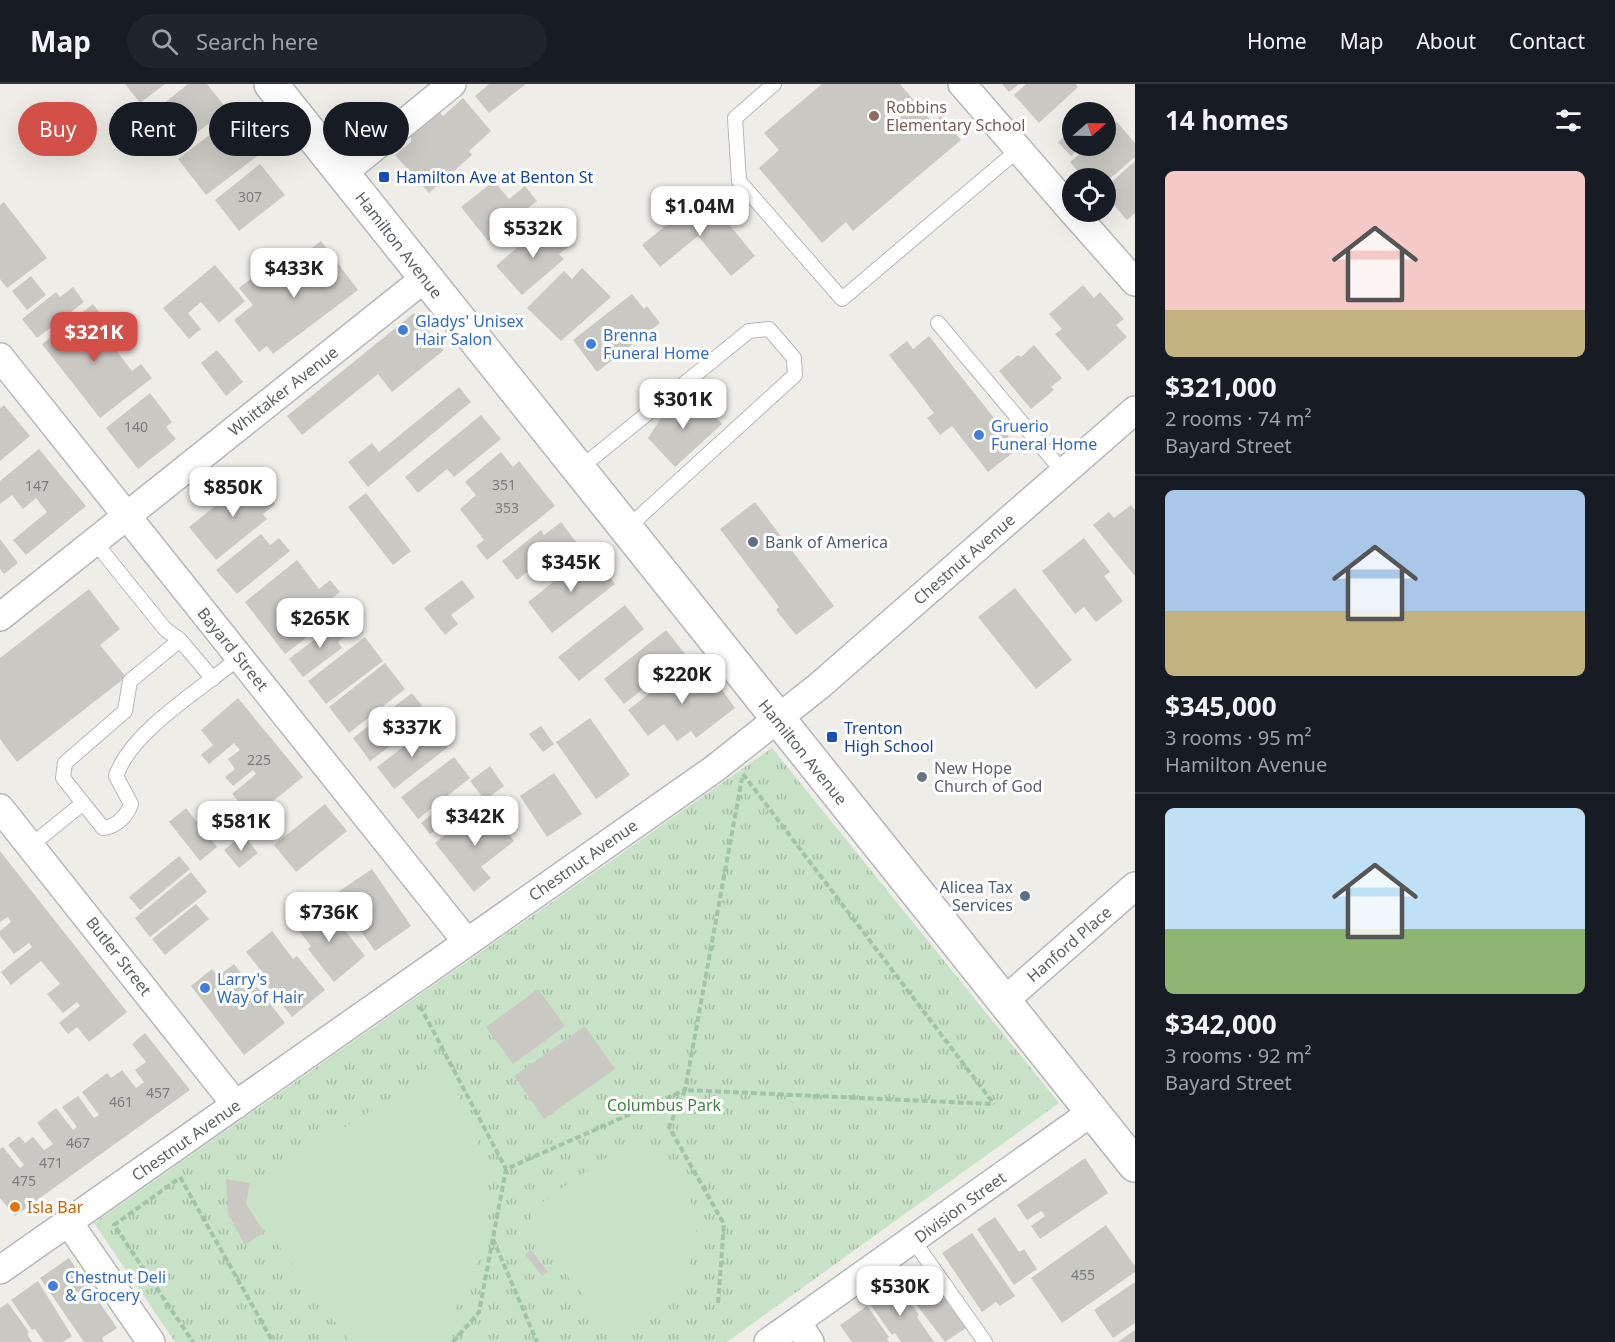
<!DOCTYPE html>
<meta charset="utf-8">
<style>
body{margin:0;font-family:"Noto Sans",sans-serif;background:#20242c;color:#f1f3f6;height:100vh;display:flex;flex-direction:column;font-size:22px;white-space:nowrap}
*{box-sizing:border-box;margin:0}
p{font-size:20px;color:#9ea1a6}
.icon{flex:none;width:33px;height:33px;fill:none;stroke:currentColor;stroke-width:2;stroke-linecap:round;stroke-linejoin:round}
.map{position:relative;flex:1;overflow:hidden}
.side{display:flex;flex-direction:column;background:#171b24;width:480px}
.side>*{flex:none}
.hud{position:absolute;left:18px;top:18px;width:570px;height:54px;display:flex;gap:12px}
.needle{width:39px;rotate:70deg}
.buttons{position:absolute;left:1062px;top:18px;display:grid;gap:12px}
.buttons a{display:grid;place-items:center;width:54px;height:54px;border-radius:50%;background:#171b24;box-shadow:0 6px 24px #0002;font-size:30px}
.price{position:absolute;translate:-50% -51px;padding:0 14px;border-radius:12px;background:#fff;color:#222;font-size:20px;line-height:39px;filter:drop-shadow(0 2px 3px #0008)}
.price::after{content:'';position:absolute;left:50%;top:36px;width:18px;height:14px;margin-left:-9px;background:inherit;clip-path:polygon(0 0,100% 0,50% 100%)}
.price.current{background:#d35049;color:#fff}
ul{padding:0;list-style:none}
li{display:grid;align-content:center;gap:12px;height:318px;padding:0 30px}
li+li{border-top:2px solid #363941}
li span{display:grid;place-items:center;height:186px;border-radius:9px;color:#555}
li>.icon{margin-inline-start:auto}
span .icon{width:108px;height:108px;fill:#fffc;stroke-width:1}
li b{font-size:26px}
h2{display:flex;justify-content:space-between;align-items:center;height:72px;padding:0 30px;font-size:26px}
.chip{padding:0 21px;border-radius:27px;background:#171b24;box-shadow:0 6px 24px #0002;font-size:21px;line-height:54px}
.chip.current{background:#d35049;color:#fff}
header{display:flex;align-items:center;gap:36px;box-sizing:border-box;height:84px;padding:0 30px;background:#171b24;border-bottom:2px solid #363941}
header strong{font-size:28px}
nav{display:flex;gap:33px;margin-inline-start:auto;font-size:21px}
.search{width:420px;height:54px;background:#20242c;display:flex;align-items:center;gap:15px;box-sizing:border-box;padding:0 21px;border-radius:33px;color:#9ea1a6;font-size:22px}
main{display:flex;flex:1;min-height:0}
.map>svg:first-child{display:block}
.grass{fill:url(#grass-tufts)}
.pitch{fill:#c8e2c7}
.building{fill:#cac8c3}
.lines{fill:none;stroke-linecap:round;stroke-linejoin:round}
.service-casing{stroke:#b4b7ba;stroke-width:16}
.minor-casing{stroke:#b4b7ba;stroke-width:30}
.secondary-casing{stroke:#b3b6b9;stroke-width:36}
.path{stroke:#a1c3aa;stroke-width:4;stroke-dasharray:6 3;stroke-linecap:butt}
.service{stroke:#fff;stroke-width:14}
.minor{stroke:#fff;stroke-width:27}
.secondary{stroke:#fff;stroke-width:33}
.education-dot{fill:#8d6e63;stroke:#fff;stroke-width:2}
.transit-dot{fill:#1a4fb4;stroke:#fff;stroke-width:2}
.shop-dot{fill:#3f7fe0;stroke:#fff;stroke-width:2}
.service-dot{fill:#5c6f8a;stroke:#fff;stroke-width:2}
.worship-dot{fill:#6b7280;stroke:#fff;stroke-width:2}
.food-dot{fill:#e8710a;stroke:#fff;stroke-width:2}
.labels{text-anchor:middle;stroke-width:6;stroke-linejoin:round;paint-order:stroke}
.number-label{font-size:14px;fill:#797c7c}
.education-label{font-size:16px;fill:#785e54;stroke:#fff;text-anchor:start}
.transit-label{font-size:16px;fill:#164399;stroke:#fff;text-anchor:start}
.street-label{font-size:16px;fill:#5e6265;stroke:#fff}
.shop-label{font-size:16px;fill:#366cbe;stroke:#fff;text-anchor:start}
.service-label{font-size:16px;fill:#4e5e75;stroke:#fff;text-anchor:start}
.worship-label{font-size:16px;fill:#5b616d;stroke:#fff;text-anchor:start}
.park-label{font-size:16px;fill:#418143;stroke:#fff}
.food-label{font-size:16px;fill:#c56008;stroke:#fff;text-anchor:start}
</style>
<header>
<strong>Map</strong>
<div class="search"><svg class="icon" aria-label="search" viewBox="0 0 24 24"><circle cx="10" cy="10" r="6"/><path d="M15 15l6 6"/></svg>Search here</div>
<nav><a>Home</a><a>Map</a><a>About</a><a>Contact</a></nav>
</header>
<main>
<div class="map">
<svg width="1135" height="1258" viewBox="0 0 1135 1258">
<defs>
<pattern id="grass-tufts" width="24" height="20" patternUnits="userSpaceOnUse" patternTransform="scale(1.5)"><rect width="24" height="20" fill="#c8e2c7"/><path d="M3 7l-1-3M5 7V3M7 7l1-3M15 17l-1-3M17 17v-4M19 17l1-3" fill="none" stroke="#a6bba5"/></pattern>
</defs>
<rect width="100%" height="100%" fill="#eeede7"/>
<path class="grass" d="M772 664 1059 1019 727 1258H175L94 1139Z"/>
<path class="pitch" d="M441 983C478 1037 493 1092 481 1157 479 1167 478 1179 474 1188 464 1214 448 1237 430 1258H350L249 1122 253 1101Z
M628 1058C642 1062 654 1066 666 1075 686 1091 697 1130 696 1155 695 1171 685 1194 676 1207 662 1227 641 1241 621 1255L528 1146 533 1125Z"/>
<path class="building" d="M125 0H165L140 19Z
M188 0H207L227 25 169 71 142 37Z
M489 0H526L489 29 475 12Z
M822 0H900L933 39 941 32 961 56 853 147 846 138 822 159 759 84 779 66 764 49Z
M1002 0H1019L1009 8Z
M1026 0H1076L1078 3 1039 39 1014 11Z
M463 14 491 47 469 67 472 71 429 109 395 71 411 58V52L439 28 443 32Z
M1100 20 1113 34 1106 41V28H1091Z
M232 34 260 70 206 111 178 75Z
M1117 38 1135 59V73L1106 98V94H1084L1070 78 1089 62H1106V47Z
M1072 45V62H1083L1071 72 1058 58Z
M1135 77V129L1127 136 1106 112V103Z
M260 80 285 111 239 147 215 116Z
M494 97 509 115 525 102 537 117 488 157 461 123Z
M704 110 755 172 731 192 698 152 660 183 642 161Z
M4 118 47 174 7 204 0 195V121Z
M546 138 568 163 559 170 564 175 522 211 496 182Z
M321 157 358 206 273 270 267 262 259 268 234 236 253 221 239 204 257 190 265 200Z
M215 181 245 217 219 239 201 218 188 229 201 245 189 255 163 224Z
M582 184 611 213 561 257 527 224 564 187 572 195Z
M31 192 46 211 27 226 12 207Z
M1083 201 1094 214 1100 208 1124 235 1116 241 1127 253 1088 287 1055 250 1062 245 1049 230Z
M73 203 84 218 37 254 22 235 56 208 60 213Z
M632 210 644 225 647 222 660 239 597 288 573 256Z
M93 220 105 236 97 242 132 287 141 280 152 294 100 334 42 260Z
M414 229 444 266 392 308 378 290 302 351 287 332Z
M929 252 1009 353 1005 356 1015 367 988 388 952 342 940 351 927 334 934 329 889 271 907 257 913 265Z
M1034 261 1062 294 1051 303 1054 306 1031 325 999 287 1018 271 1021 273Z
M217 266 243 298 226 312 201 279Z
M459 303 471 318 368 403 348 378 372 359 379 368Z
M150 309 172 338 166 343 176 355 138 385 106 344Z
M683 316 691 325 700 316 722 340 675 383 648 354 669 322Z
M4 321 30 352 0 377V325Z
M481 331 501 355 454 393 447 385 418 409 405 393Z
M39 365 86 422 26 471 13 456 47 428 36 414 23 425 12 411 0 420V397Z
M501 368 513 383 519 377 555 422 487 476 476 462 484 456 460 425 476 411 465 398Z
M252 392 275 420 263 430 267 435 216 476 189 443Z
M366 409 411 467 393 481 348 423Z
M755 418 834 522 796 551 776 526 779 523 720 445Z
M1131 421 1135 426V492L1093 441 1109 428 1114 434Z
M561 438 582 466 553 489 542 476 517 496 502 477 541 446 544 451Z
M261 450 270 461 279 454 290 467 237 510 216 486Z
M1084 454 1110 488 1104 492 1123 517 1096 538 1084 523 1075 530 1042 487Z
M0 455 18 479 4 490 0 485Z
M590 469 615 500 552 549 528 518Z
M297 476 319 505 330 496 340 508 328 517 337 530 285 570 245 518Z
M462 496 475 513 451 531 458 540 445 551 424 524Z
M1015 504 1072 576 1036 605 978 533Z
M89 505 120 545 100 561 126 593 17 678 0 655V574Z
M625 521 644 545 579 597 558 573Z
M340 536 349 549 338 558 342 564 303 593 289 575Z
M666 546 686 571 624 620 604 595Z
M365 553 383 577 326 620 308 597Z
M690 578 711 604 717 599 735 624 696 654 691 647 677 657 664 640 648 652 628 626Z
M385 579 405 605 349 649 329 623Z
M412 609 430 632 370 677 353 654Z
M238 614 303 693 246 739 236 727 242 721 232 710 256 690 253 686 233 702 225 693 235 685 228 675 240 666 234 659 209 680 201 671 213 661 201 646Z
M590 634 630 691 596 715 556 658Z
M541 642 554 660 543 668 529 650Z
M428 644 437 655 440 652 448 663 394 705 377 683Z
M454 673 470 694 418 735 401 713Z
M490 682 504 702 485 716 470 697Z
M554 689 582 730 547 753 520 712Z
M325 720 347 747 296 788 274 761Z
M487 722 514 757 481 783 491 794 474 808 435 759 451 746 454 748Z
M186 724 217 763 200 777 169 738Z
M436 727 445 738 430 750 421 739Z
M243 751 258 769 239 784 224 766Z
M0 767 127 928 89 958 77 943 68 950 59 939 80 922 77 918 63 929 47 910 60 900 41 877 11 901 1 888 32 863 29 859 14 870 0 852V847L11 838 8 833 0 838Z
M179 772 190 785 140 826 129 813Z
M372 785 411 842 375 867 335 810Z
M191 788 207 808 150 853 135 834Z
M196 820 209 835 165 871 152 855Z
M319 820 336 843 340 840 365 872 334 898 308 865 311 862 294 840Z
M272 847 293 875 297 872 325 906 292 933 264 898 268 895 246 868Z
M234 880 254 906 257 903 285 939 244 971 191 902 212 885 218 892Z
M538 905 565 942 513 980 486 943Z
M585 942 615 985 544 1035 514 992Z
M145 949 190 1006 15 1132 0 1114V1065L3 1063 20 1084 24 1081 8 1061 19 1052 25 1059 33 1053 44 1066 49 1063 53 1060 37 1039 56 1024 73 1046 77 1043 62 1023 78 1012 94 1034 99 1031 82 1008 107 989 111 994 122 986 136 1004 144 998 135 986 146 978 132 960Z
M1085 1074 1108 1109 1040 1155 1031 1142 1045 1132 1043 1129 1041 1127 1027 1136 1017 1121Z
M226 1095 250 1099 246 1120 264 1148 245 1161 228 1130Z
M995 1133 1019 1168 1024 1165 1037 1185 1014 1201 977 1145Z
M1106 1141 1135 1182V1188L1062 1239 1031 1194Z
M972 1149 1015 1212 1000 1222 996 1218 982 1228 942 1169Z
M531 1166 548 1188 542 1192 525 1170Z
M69 1174 117 1244 102 1254 104 1258H84L40 1194Z
M927 1180 949 1211 945 1214 966 1244 945 1258 900 1199Z
M38 1197 72 1252 63 1258H44L35 1245 32 1246 11 1216Z
M1135 1198V1239L1113 1254 1094 1226Z
M897 1200 919 1231 917 1233 934 1258H901L895 1249 892 1251 870 1220Z
M8 1219 29 1248 27 1250 32 1258H0V1224Z
M867 1222 889 1253 887 1255 889 1258H852L840 1241Z
M1135 1246V1258H1118Z"/>
<g class="lines">
<defs>
<path id="service" d="M774 0 735 34 739 97 842 215 1019 65
M938 239 1064 389
M579 385 749 247 769 245 794 274 795 291 626 445
M94 457 165 545 180 556 213 595
M180 556 130 597 125 627 65 679 63 694 103 744C116 743 127 732 131 720L116 692C131 647 203 604 240 573
M30 762 82 720
M913 1156 985 1258"/>
<path id="minor" d="M962 0 1072 127
M343 89 452 0
M1073 128 1135 198
M0 273 466 857
M0 533 425 194
M0 724 236 1021
M1003 918 1135 802
M69 1139 151 1258
M0 1186 714 685 819 602 1135 326
M797 1238 810 1258
M768 1258 1092 1028"/>
<path id="secondary" d="M271 0 1135 1081"/>
</defs>
<use href="#service" class="service-casing"/>
<use href="#minor" class="minor-casing"/>
<use href="#secondary" class="secondary-casing"/>
<path class="path" d="M743 690 994 1020
M420 922 506 1085
M180 1093 273 1258
M177 1096 114 1141 193 1258
M493 1155 537 1258
M718 1219 724 1140 669 1043 685 1006 993 1020
M453 1258 479 1228 506 1085 685 1006 742 694"/>
<use href="#service" class="service"/>
<use href="#minor" class="minor"/>
<use href="#secondary" class="secondary"/>
</g>
<circle class="education-dot" cx="874" cy="32" r="6"/>
<g class="transit-dot">
<rect x="378" y="87" width="12" height="12" rx="3"/>
<rect x="826" y="647" width="12" height="12" rx="3"/>
</g>
<g class="shop-dot">
<circle cx="403" cy="246" r="6"/>
<circle cx="591" cy="260" r="6"/>
<circle cx="979" cy="351" r="6"/>
<circle cx="205" cy="904" r="6"/>
<circle cx="53" cy="1202" r="6"/>
</g>
<g class="service-dot">
<circle cx="753" cy="458" r="6"/>
<circle cx="1025" cy="812" r="6"/>
</g>
<circle class="worship-dot" cx="922" cy="693" r="6"/>
<circle class="food-dot" cx="15" cy="1123" r="6"/>
<g class="labels">
<g class="number-label">
<text x="250" y="118">307</text>
<text x="136" y="348">140</text>
<text x="504" y="406">351</text>
<text x="37" y="407">147</text>
<text x="507" y="429">353</text>
<text x="259" y="681">225</text>
<text x="158" y="1014">457</text>
<text x="121" y="1023">461</text>
<text x="78" y="1064">467</text>
<text x="51" y="1084">471</text>
<text x="24" y="1102">475</text>
<text x="1083" y="1196">455</text>
</g>
<g class="education-label">
<text x="886" y="29">Robbins<tspan x="886" dy="18">Elementary School</tspan></text>
</g>
<g class="transit-label">
<text x="396" y="99">Hamilton Ave at Benton St</text>
<text x="844" y="650">Trenton<tspan x="844" dy="18">High School</tspan></text>
</g>
<g class="street-label">
<text transform="translate(399 161) rotate(52)" y="6">Hamilton Avenue</text>
<text transform="translate(283 307) rotate(-38)" y="6">Whittaker Avenue</text>
<text transform="translate(964 475) rotate(-41)" y="6">Chestnut Avenue</text>
<text transform="translate(233 565) rotate(51)" y="6">Bayard Street</text>
<text transform="translate(803 668) rotate(51)" y="6">Hamilton Avenue</text>
<text transform="translate(583 776) rotate(-35)" y="6">Chestnut Avenue</text>
<text transform="translate(1069 860) rotate(-41)" y="6">Hanford Place</text>
<text transform="translate(119 872) rotate(52)" y="6">Butler Street</text>
<text transform="translate(186 1056) rotate(-35)" y="6">Chestnut Avenue</text>
<text transform="translate(960 1123) rotate(-36)" y="6">Division Street</text>
</g>
<g class="shop-label">
<text x="415" y="243">Gladys' Unisex<tspan x="415" dy="18">Hair Salon</tspan></text>
<text x="603" y="257">Brenna<tspan x="603" dy="18">Funeral Home</tspan></text>
<text x="991" y="348">Gruerio<tspan x="991" dy="18">Funeral Home</tspan></text>
<text x="217" y="901">Larry's<tspan x="217" dy="18">Way of Hair</tspan></text>
<text x="65" y="1199">Chestnut Deli<tspan x="65" dy="18">&amp; Grocery</tspan></text>
</g>
<g class="service-label">
<text x="765" y="464">Bank of America</text>
<text x="1013" y="809" text-anchor="end">Alicea Tax<tspan x="1013" dy="18">Services</tspan></text>
</g>
<g class="worship-label">
<text x="934" y="690">New Hope<tspan x="934" dy="18">Church of God</tspan></text>
</g>
<g class="park-label">
<text x="664" y="1027">Columbus Park</text>
</g>
<g class="food-label">
<text x="27" y="1129">Isla Bar</text>
</g>
</g>
</svg>
<div class="buttons">
<a><svg class="needle" viewBox="-14 -14 28 28"><path d="M0-13l5 13h-10z" fill="#e53935"/><path d="M0 13l5-13h-10z" fill="#9ea1a6"/></svg></a>
<a><svg class="icon" aria-label="locate" viewBox="0 0 24 24"><circle cx="12" cy="12" r="6"/><path d="M12 2v4M12 18v4M2 12h4M18 12h4"/></svg></a>
</div>
<b class="price" style="left:700px;top:153px">$1.04M</b>
<b class="price" style="left:533px;top:175px">$532K</b>
<b class="price" style="left:294px;top:215px">$433K</b>
<b class="price current" style="left:94px;top:279px">$321K</b>
<b class="price" style="left:683px;top:346px">$301K</b>
<b class="price" style="left:233px;top:434px">$850K</b>
<b class="price" style="left:571px;top:509px">$345K</b>
<b class="price" style="left:320px;top:565px">$265K</b>
<b class="price" style="left:682px;top:621px">$220K</b>
<b class="price" style="left:412px;top:674px">$337K</b>
<b class="price" style="left:475px;top:763px">$342K</b>
<b class="price" style="left:241px;top:768px">$581K</b>
<b class="price" style="left:329px;top:859px">$736K</b>
<b class="price" style="left:900px;top:1233px">$530K</b>
<div class="hud">
<a class="chip current">Buy</a>
<a class="chip">Rent</a>
<a class="chip">Filters</a>
<a class="chip">New</a>
</div>
</div>
<section class="side">
<h2>14 homes<svg class="icon" aria-label="filters" viewBox="0 0 24 24"><path d="M4 7h16M4 17h16"/><circle cx="9" cy="7" r="2"/><circle cx="15" cy="17" r="2"/></svg></h2>
<ul>
<li><span style="background:linear-gradient(#f6c9c9 75%,#c2b280 0)"><svg class="icon" aria-label="home" viewBox="0 0 24 24"><path d="M3 11l9-7 9 7M6 9v11h12V9"/></svg></span><div><b>$321,000</b><p>2 rooms · 74 m²</p><p>Bayard Street</p></div></li>
<li><span style="background:linear-gradient(#a9c7e8 65%,#c2b280 0)"><svg class="icon" aria-label="home" viewBox="0 0 24 24"><path d="M3 11l9-7 9 7M6 9v11h12V9"/></svg></span><div><b>$345,000</b><p>3 rooms · 95 m²</p><p>Hamilton Avenue</p></div></li>
<li><span style="background:linear-gradient(#bfe0f5 65%,#8fb573 0)"><svg class="icon" aria-label="home" viewBox="0 0 24 24"><path d="M3 11l9-7 9 7M6 9v11h12V9"/></svg></span><div><b>$342,000</b><p>3 rooms · 92 m²</p><p>Bayard Street</p></div></li>
</ul>
</section>
</main>
